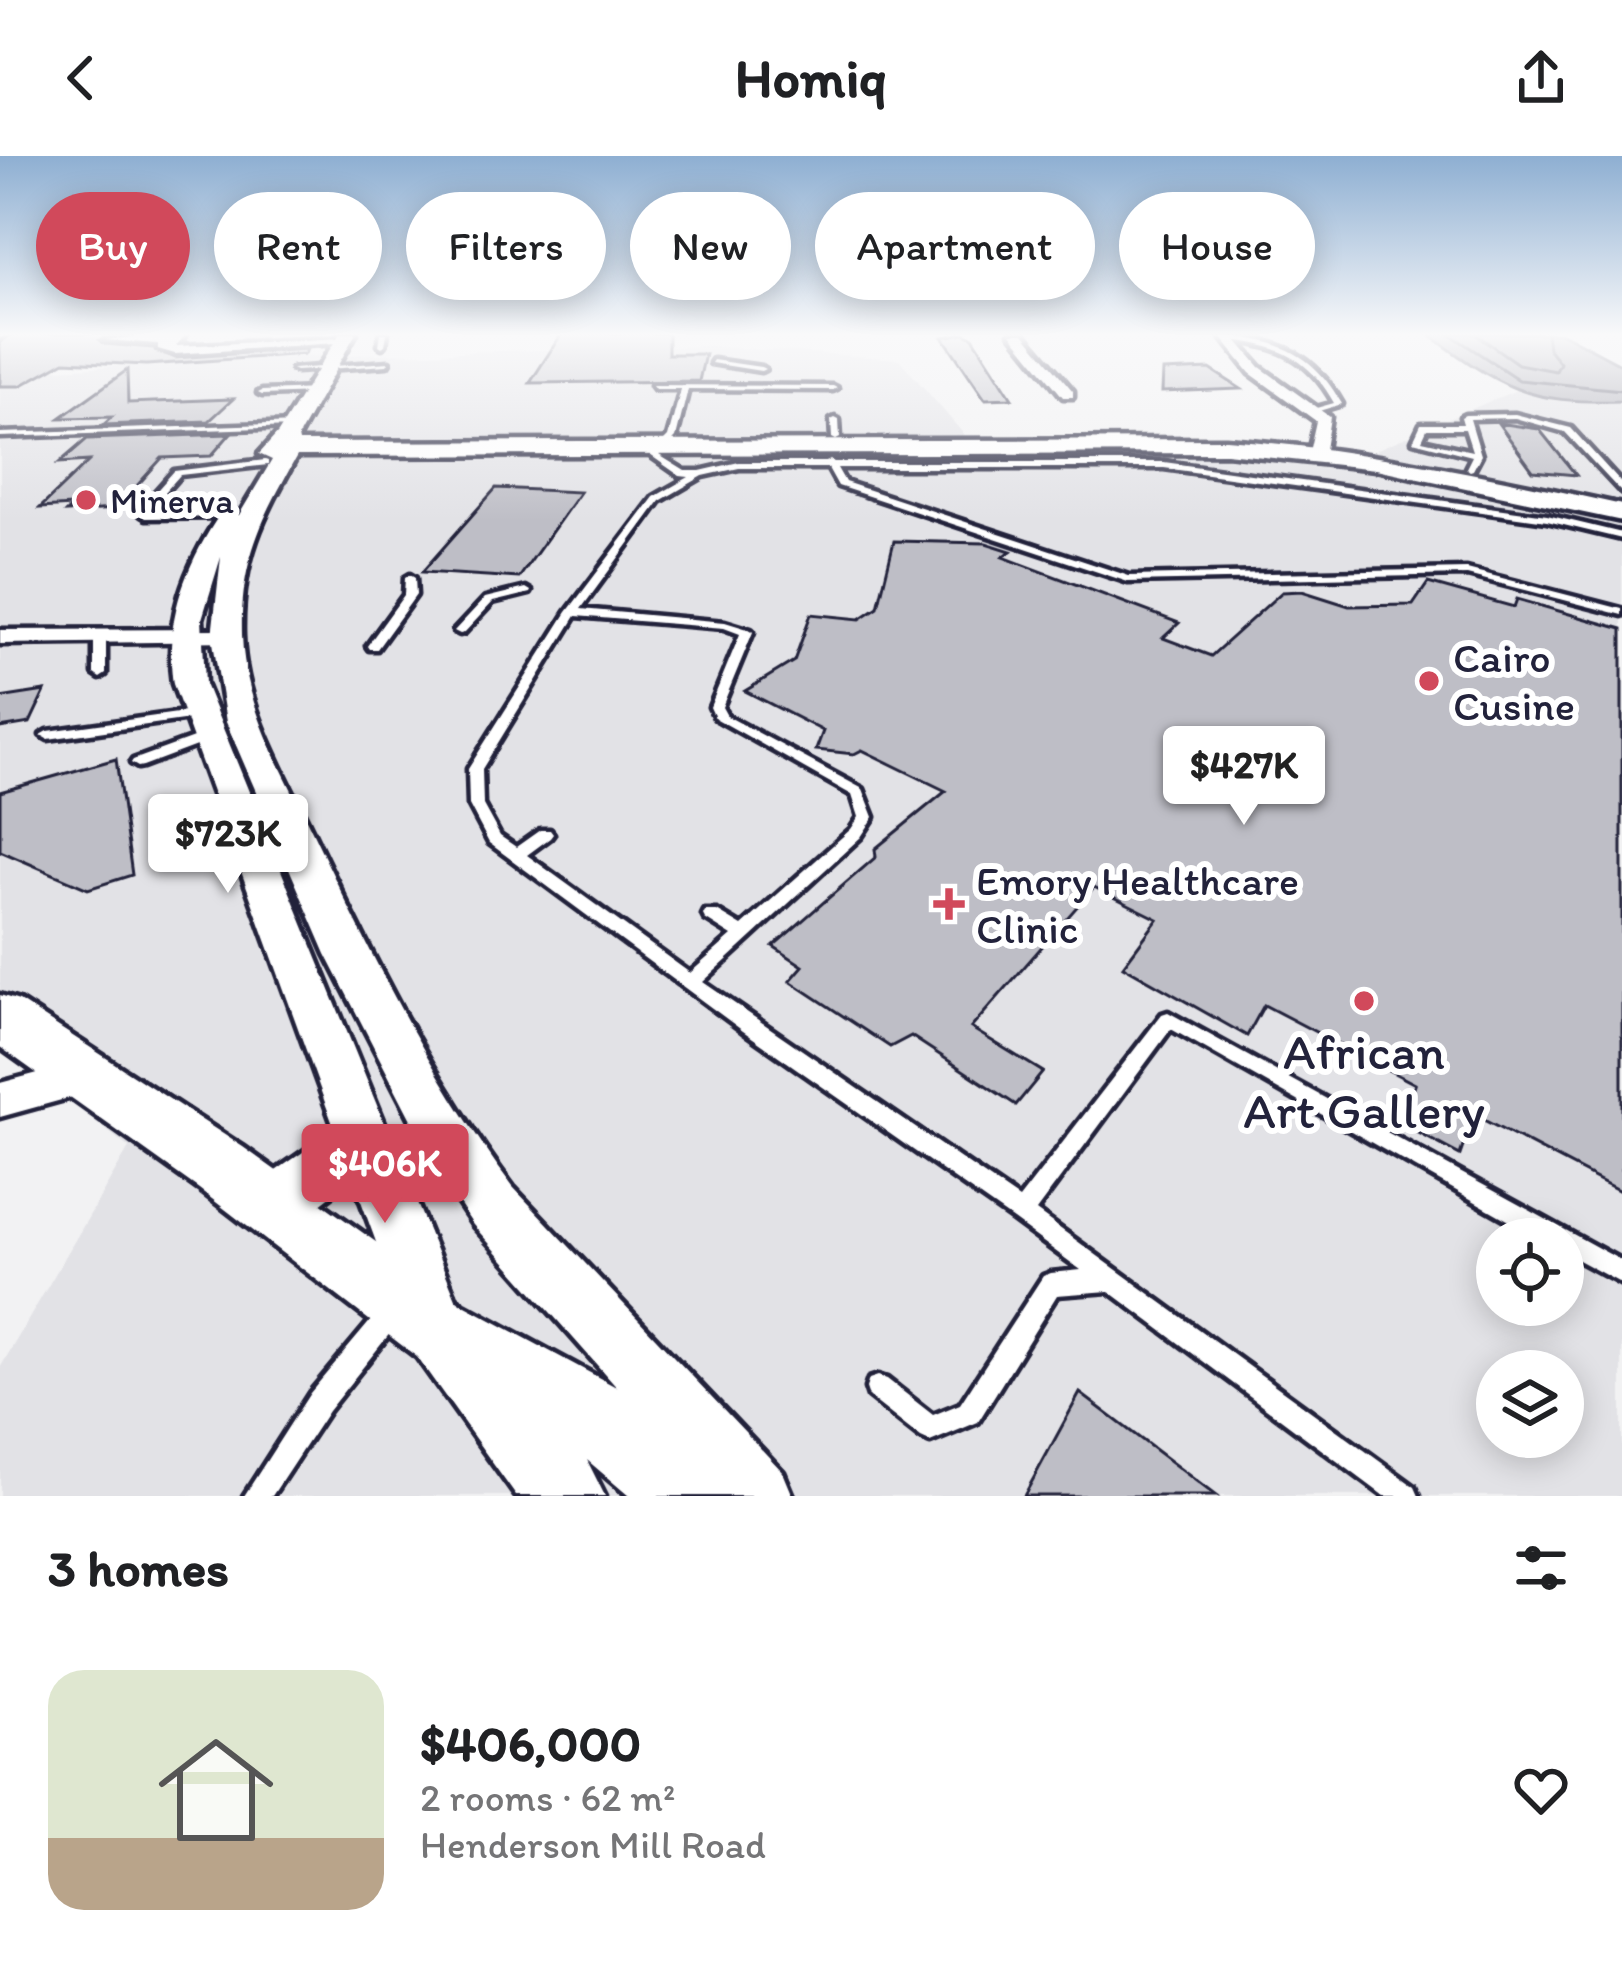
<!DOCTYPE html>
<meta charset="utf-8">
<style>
body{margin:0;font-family:Itim,sans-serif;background:#f6f6f6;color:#202124;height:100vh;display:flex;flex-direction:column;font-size:45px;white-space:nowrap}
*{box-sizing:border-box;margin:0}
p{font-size:39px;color:#757577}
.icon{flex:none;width:66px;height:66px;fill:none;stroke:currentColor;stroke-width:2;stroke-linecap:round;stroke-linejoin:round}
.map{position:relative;height:1340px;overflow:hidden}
.side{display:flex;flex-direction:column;background:#fff;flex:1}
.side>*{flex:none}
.top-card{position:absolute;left:36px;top:36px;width:1551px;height:108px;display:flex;gap:24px}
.tools{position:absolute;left:1476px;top:1062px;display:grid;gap:24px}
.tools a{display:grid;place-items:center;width:108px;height:108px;border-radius:50%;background:#fff;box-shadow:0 6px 30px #0003;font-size:60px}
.price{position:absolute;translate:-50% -102px;padding:0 27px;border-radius:12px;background:#fff;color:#222;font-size:39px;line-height:78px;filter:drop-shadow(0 3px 6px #0008)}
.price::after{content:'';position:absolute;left:50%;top:72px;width:36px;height:27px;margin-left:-18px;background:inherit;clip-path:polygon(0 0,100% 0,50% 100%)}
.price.current{background:#d1495b;color:#fff}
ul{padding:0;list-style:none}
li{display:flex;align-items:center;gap:36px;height:300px;padding:0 48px}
li span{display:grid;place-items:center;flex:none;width:336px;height:240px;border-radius:36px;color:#555}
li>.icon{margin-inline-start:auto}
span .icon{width:144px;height:144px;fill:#fffc;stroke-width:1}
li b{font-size:51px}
h2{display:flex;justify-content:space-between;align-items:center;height:144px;padding:0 48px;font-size:51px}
.tag{padding:0 42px;border-radius:54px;background:#fff;box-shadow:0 6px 30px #0003;font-size:42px;line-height:108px}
.tag.current{background:#d1495b;color:#fff}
header{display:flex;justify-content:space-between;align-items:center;height:156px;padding:0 48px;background:#fff;font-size:54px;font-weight:800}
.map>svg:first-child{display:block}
.built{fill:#e2e2e6;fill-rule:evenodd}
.water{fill:#a8a8b2;stroke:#727282;stroke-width:3}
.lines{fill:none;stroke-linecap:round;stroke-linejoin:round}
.shore{stroke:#58586b;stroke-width:3}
.building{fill:#bebec6;stroke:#22223b;stroke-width:3}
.service-casing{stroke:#22223b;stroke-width:9}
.minor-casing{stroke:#22223b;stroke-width:9}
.tertiary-casing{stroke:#22223b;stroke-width:9}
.secondary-casing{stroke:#22223b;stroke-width:9}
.service{fill:#fff;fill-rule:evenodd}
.minor{fill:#fff;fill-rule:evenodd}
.tertiary{fill:#fff;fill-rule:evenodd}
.secondary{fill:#fff;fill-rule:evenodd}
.poi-dot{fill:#d1495b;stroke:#fff;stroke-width:4.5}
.labels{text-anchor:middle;stroke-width:12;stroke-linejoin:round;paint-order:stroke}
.far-poi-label{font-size:36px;fill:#22223b;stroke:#fff;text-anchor:start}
.poi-label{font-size:42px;fill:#22223b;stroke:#fff;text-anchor:start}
.near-poi-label{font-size:51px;fill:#22223b;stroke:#fff}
</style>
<header><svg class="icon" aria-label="back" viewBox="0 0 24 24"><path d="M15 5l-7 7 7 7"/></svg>Homiq<svg class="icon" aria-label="share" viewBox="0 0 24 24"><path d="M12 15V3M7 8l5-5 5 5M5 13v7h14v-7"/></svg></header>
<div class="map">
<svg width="1622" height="1340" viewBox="0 0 1622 1340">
<rect width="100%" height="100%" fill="#f2f2f3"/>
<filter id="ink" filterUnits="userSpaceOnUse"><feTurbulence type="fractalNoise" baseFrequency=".00833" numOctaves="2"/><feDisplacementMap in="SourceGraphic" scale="24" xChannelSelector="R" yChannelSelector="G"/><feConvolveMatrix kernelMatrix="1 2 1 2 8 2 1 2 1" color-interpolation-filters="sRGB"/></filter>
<g filter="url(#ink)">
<path class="built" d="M710 190 899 203 968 283 1310 286 1373 295 1521 232 1622 237V1340H0V1212L129 992 0 888V227L16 215 335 199ZM1497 1083H1563V1149H1497ZM1497 1215H1563V1281H1497Z"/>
<path class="water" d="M1427 177H1562L1622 209V245C1526 248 1502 232 1427 177Z"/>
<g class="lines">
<path class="shore" d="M1448 177 1519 224 1622 234
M1474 177 1518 208 1556 215 1560 207 1548 192 1546 177"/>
</g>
<path class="building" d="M13 177H130L100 184 105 188 154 192 175 202 307 193 305 198 146 209 65 205 20 230H0V186Z
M562 177H668V198H705L699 225 530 227Z
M964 177 973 181 1012 242 985 243 943 181Z
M1210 213 1241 233 1162 236 1163 215Z
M127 214 128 247 233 243 209 265 103 269 112 261 60 262Z
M1498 267 1539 273 1576 319 1533 315Z
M230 278 211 300 162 302 116 353 66 356 72 350 40 352 89 305 59 307 87 283Z
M496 332 580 336 519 422 422 416Z
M894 385 986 387 1011 395 1003 401 1179 467 1163 482 1211 500 1282 436 1302 435 1349 450 1413 449 1428 427 1514 451 1517 443 1622 473V1036L1474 959 1460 999 1400 967 1415 928 1264 849 1247 880 1123 810 1158 763 1094 731 971 872 1043 916 1016 949 911 880 890 891 790 825 803 810 773 790 876 701 875 693 946 635 862 594 854 598 816 594 823 575 745 535 794 505 811 458 860 463 878 451Z
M45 535 30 567 0 572V542Z
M116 603 132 719 88 733 0 695V636Z
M1080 1237 1216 1340H1024Z"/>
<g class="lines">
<defs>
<path id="service" d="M381 177H387L385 189 382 191 379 189Z
M1226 180C1281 184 1314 198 1342 248L1309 258V254L1334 247C1307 198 1275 189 1224 183Z
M713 204 761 211 765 213 761 215 711 207Z
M389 206 387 209 296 215 292 213Z
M652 229 833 230 837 232 833 234 688 233 676 282 659 299 685 315H700L739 306H826L830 304 834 306H1164L1547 359 1622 377V383L1547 365 1164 312H837L845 326 1129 420 1467 413 1622 453V459L1467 419 1128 426 838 330 828 312H739L703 320 660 345 581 453 725 466 751 474 753 476 722 551 727 560 863 633 874 661 861 681 703 826 1019 1043 1162 858 1168 856 1622 1105V1128L1563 1096V1083H1541L1171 873 1036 1055 1415 1331 1419 1340H1384L1109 1135 1057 1139 978 1266 930 1286 921 1282 869 1241 866 1232 869 1223 878 1220 887 1223 933 1259 960 1248 1043 1120 1051 1117 1081 1114 1013 1064 743 875 489 687 469 649 468 613 567 456 654 341 689 321 680 320 650 299 668 281 681 233H655ZM576 460 724 472 740 478 710 551 715 562 852 639 859 661 851 673 742 770 717 755H705L703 759 705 763 732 780 690 817 527 699 550 682 553 678 550 674H540L516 691 500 680 483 649 482 613Z
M318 233 315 237 262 239 258 237 262 235Z
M1515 258 1571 272 1622 328V337L1565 276 1515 262 1470 263 1481 299 1473 314 1470 315 1466 312 1472 300 1413 285 1421 268H1463L1461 261 1465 259ZM1427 273H1465L1472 295 1422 284Z
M835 262 839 264 840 282 836 284 832 282 831 264Z
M297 267 298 269 294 271 0 281V277Z
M265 304 268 305V309L180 319 150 353V356H231L236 359 234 361 146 362 141 359 142 351 174 315Z
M410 419 415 422 416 439 377 493H369L367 490 404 439 405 422Z
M526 432 531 435 530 437 493 446 464 477 460 478 454 475 485 442Z
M100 477 106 481V518L100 522 94 518V481Z
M199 554 204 555 206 558 204 561 48 583 41 579 48 575Z
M207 577 214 581 212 584 143 610 138 611 131 607 133 604Z
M391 1146 399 1150 403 1158 399 1166 328 1255 272 1340H244L310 1237 383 1150Z"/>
<path id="minor" d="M0 177H9L0 182Z
M172 177H187L176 190 343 182 350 186 175 198 158 193V188L105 184Z
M1011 177H1024L1073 235V241H1063Z
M1218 177H1231L1260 211 1330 261 1324 300 1309 296 1316 265 1250 217Z
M227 473 239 480 235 485 0 488V474Z
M91 903 105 908 110 920 105 932 0 961V927Z"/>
<path id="tertiary" d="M340 177H356L298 281 299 286 1226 283C1360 293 1491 320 1622 349V365L1376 313 1226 297 297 300C262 363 240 404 242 479 244 550 282 612 312 675 370 797 431 922 513 1031L783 1316 793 1340H713L473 1069 438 1016 326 798 226 566 212 480 221 401 202 463 205 528 463 1160 455 1182 433 1190 411 1182 353 1023 291 1070 271 1078 251 1070 243 1051 251 1032 335 974 173 528C164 465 185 410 220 358L239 359 272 304 259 298 278 277Z"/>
<path id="secondary" d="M0 839 19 845 243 991 464 1149 620 1233 718 1312 730 1340H629L587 1304 605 1340H516L417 1201 199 1033 0 891Z"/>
</defs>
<use href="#service" class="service-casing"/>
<use href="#minor" class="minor-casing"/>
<use href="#tertiary" class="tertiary-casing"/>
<use href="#secondary" class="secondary-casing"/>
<use href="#service" class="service"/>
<use href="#minor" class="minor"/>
<use href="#tertiary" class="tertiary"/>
<use href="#secondary" class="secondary"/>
</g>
</g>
<linearGradient id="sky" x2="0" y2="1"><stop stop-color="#8eafd2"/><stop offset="0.49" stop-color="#f9f9fa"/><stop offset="1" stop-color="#f9f9fa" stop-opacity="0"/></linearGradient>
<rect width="1622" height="364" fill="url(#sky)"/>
<g class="poi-dot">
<circle cx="86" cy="344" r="12"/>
<circle cx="1429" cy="525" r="12"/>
<path d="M943 730h12v12h12v12h-12v12h-12v-12h-12v-12h12z"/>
<circle cx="1364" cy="845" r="12"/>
</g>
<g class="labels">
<g class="far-poi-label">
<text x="110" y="357">Minerva</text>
</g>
<g class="poi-label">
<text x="1453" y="516">Cairo<tspan x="1453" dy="48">Cusine</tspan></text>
<text x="976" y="739">Emory Healthcare<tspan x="976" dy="48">Clinic</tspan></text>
</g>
<g class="near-poi-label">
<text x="1364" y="913">African<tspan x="1364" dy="59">Art Gallery</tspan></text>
</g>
</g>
</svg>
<div class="tools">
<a><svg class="icon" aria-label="locate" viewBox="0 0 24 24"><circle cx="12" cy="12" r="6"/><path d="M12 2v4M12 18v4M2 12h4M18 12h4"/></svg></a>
<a><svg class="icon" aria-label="layers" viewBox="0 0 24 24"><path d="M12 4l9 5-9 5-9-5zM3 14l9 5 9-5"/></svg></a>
</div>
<b class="price" style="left:1244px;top:672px">$427K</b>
<b class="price" style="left:228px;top:740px">$723K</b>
<b class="price current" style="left:385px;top:1070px">$406K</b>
<div class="top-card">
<a class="tag current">Buy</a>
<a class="tag">Rent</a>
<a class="tag">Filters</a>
<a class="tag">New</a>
<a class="tag">Apartment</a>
<a class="tag">House</a>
</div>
</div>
<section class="side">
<h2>3 homes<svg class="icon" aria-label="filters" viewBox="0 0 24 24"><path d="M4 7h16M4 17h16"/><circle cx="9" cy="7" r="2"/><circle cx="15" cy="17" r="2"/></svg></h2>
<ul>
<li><span style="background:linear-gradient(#dfe7d0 70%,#b9a48a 0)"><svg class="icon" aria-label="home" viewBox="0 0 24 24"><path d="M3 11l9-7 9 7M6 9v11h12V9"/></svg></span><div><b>$406,000</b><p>2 rooms · 62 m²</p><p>Henderson Mill Road</p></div><svg class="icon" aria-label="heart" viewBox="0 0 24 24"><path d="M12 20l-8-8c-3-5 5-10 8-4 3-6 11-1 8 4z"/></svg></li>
</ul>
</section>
